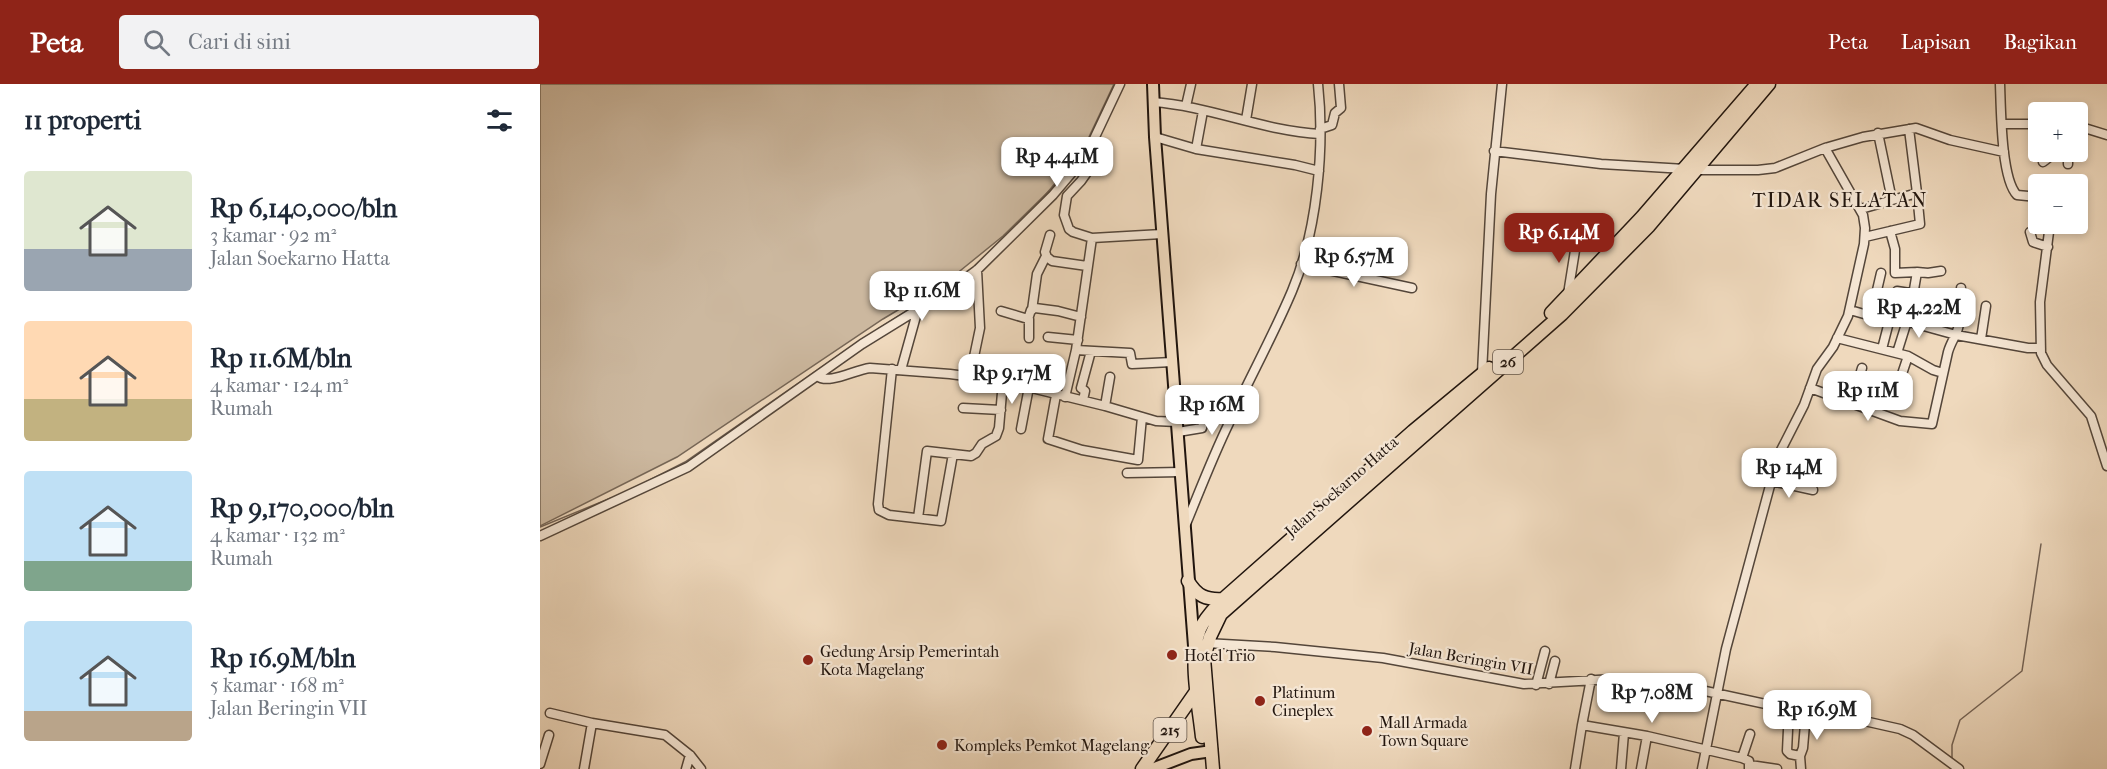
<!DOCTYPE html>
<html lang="id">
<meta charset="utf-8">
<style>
body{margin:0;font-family:"IM FELL French Canon",serif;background:#f2f2f3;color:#1f2937;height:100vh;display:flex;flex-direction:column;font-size:22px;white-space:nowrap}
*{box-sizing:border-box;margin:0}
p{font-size:20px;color:#747a83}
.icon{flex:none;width:33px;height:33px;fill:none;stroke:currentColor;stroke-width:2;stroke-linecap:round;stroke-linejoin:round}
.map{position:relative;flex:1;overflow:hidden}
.details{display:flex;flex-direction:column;background:#fff;width:540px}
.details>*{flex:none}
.controls{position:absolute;left:1488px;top:18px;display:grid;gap:12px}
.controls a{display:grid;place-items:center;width:60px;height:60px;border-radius:6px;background:#fff;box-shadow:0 3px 9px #0003;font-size:30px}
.price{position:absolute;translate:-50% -51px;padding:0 14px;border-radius:12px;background:#fff;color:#222;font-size:20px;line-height:39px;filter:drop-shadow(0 2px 3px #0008)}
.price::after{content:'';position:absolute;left:50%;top:36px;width:18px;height:14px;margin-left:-9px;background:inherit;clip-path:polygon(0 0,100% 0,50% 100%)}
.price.on{background:#8f2418;color:#fff}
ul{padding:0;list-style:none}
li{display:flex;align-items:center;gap:18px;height:150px;padding:0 24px}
li span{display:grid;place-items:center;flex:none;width:168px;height:120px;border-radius:6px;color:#555}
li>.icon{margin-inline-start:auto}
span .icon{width:72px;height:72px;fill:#fffc;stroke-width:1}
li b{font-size:26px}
h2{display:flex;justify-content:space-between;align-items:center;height:72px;padding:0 24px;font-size:26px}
header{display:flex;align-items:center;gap:36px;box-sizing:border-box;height:84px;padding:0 30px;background:#8f2418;color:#fff}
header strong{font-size:28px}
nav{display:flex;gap:33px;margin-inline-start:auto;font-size:21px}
.search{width:420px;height:54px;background:#f2f2f3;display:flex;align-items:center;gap:15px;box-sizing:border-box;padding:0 21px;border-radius:6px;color:#747a83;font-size:22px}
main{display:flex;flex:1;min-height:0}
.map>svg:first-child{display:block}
.green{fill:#ccb89f;stroke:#766656;stroke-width:1.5}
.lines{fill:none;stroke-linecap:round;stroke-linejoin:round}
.stream{stroke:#736254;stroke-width:1.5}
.minor-casing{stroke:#54463a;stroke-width:11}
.major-casing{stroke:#21150e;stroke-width:14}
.highway-casing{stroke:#21150e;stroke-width:15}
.minor{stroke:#f5e6d4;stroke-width:8}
.major{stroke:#efd9bd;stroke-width:10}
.highway{stroke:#efd9bd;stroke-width:12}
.poi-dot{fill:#8f2418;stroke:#f5e6d4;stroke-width:2}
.labels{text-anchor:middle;stroke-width:4.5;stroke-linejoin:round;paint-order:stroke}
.shield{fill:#f5e6d4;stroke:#615449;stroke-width:1.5}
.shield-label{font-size:15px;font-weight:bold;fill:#21150e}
.street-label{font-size:16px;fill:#21150e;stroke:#f5e6d4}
.poi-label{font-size:16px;fill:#21150e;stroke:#f5e6d4;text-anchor:start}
.quarter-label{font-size:20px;letter-spacing:1.5px;fill:#21150e;stroke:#f5e6d4}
</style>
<header>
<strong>Peta</strong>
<div class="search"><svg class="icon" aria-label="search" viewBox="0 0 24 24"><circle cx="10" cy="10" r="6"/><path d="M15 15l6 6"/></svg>Cari di sini</div>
<nav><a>Peta</a><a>Lapisan</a><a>Bagikan</a></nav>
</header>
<main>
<section class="details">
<h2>11 properti<svg class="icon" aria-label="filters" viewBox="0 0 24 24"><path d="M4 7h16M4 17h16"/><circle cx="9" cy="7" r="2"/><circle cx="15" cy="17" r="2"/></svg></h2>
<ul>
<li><span style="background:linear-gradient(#dfe7d0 65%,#9aa5b1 0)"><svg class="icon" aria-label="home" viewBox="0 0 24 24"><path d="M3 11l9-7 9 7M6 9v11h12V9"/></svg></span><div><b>Rp 6,140,000/bln</b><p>3 kamar · 92 m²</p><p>Jalan Soekarno Hatta</p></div></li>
<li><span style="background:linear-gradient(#ffd9b3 65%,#c2b280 0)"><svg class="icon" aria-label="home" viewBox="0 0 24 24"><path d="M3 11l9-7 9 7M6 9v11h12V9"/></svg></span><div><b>Rp 11.6M/bln</b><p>4 kamar · 124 m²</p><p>Rumah</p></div></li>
<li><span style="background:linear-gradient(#bfe0f5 75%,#7fa58c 0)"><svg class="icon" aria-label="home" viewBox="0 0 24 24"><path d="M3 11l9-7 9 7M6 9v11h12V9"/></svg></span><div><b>Rp 9,170,000/bln</b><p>4 kamar · 132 m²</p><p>Rumah</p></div></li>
<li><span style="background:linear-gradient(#bfe0f5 75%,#b9a48a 0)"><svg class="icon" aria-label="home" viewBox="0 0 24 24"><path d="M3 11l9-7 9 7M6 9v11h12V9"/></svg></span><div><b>Rp 16.9M/bln</b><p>5 kamar · 168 m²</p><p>Jalan Beringin VII</p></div></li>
</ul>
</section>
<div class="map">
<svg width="1567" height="685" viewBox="0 0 1567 685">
<rect width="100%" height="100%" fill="#efd9bd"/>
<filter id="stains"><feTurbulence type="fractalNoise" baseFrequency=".00333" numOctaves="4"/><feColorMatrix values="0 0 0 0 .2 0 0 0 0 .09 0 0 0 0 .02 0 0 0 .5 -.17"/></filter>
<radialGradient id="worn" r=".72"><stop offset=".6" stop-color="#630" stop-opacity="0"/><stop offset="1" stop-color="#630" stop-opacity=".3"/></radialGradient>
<path class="green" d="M0 0H574L548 55 517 99 463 152 410 195 343 235 137 373 0 442Z"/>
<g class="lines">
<path class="stream" d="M496 122 545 64
M338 245 413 198
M106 398 145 378 309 264
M0 443 71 414
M1412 676V661L1420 636 1482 587 1501 460"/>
<defs>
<path id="minor" d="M1460 0C1461 25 1461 95 1477 111L1498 113
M613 18C670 22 723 47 780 50
M646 22 651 0
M706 36 712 0
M1463 40H1498
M1538 42 1567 51
M780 45 792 41 795 29 801 24 799 0
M1338 49 1352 116
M615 53 656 65 663 27
M554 60 555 74 553 80 541 97 527 112 524 131 529 145 533 148 552 154 622 150
M656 65 755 81 779 87
M954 67 1061 80 1145 85
M1503 78 1516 68
M1528 80V68
M1158 86H1218L1235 84 1285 64 1323 53 1376 44 1410 56 1464 68
M1321 125 1377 109 1369 45
M1510 140 1500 218 1501 269 1507 281 1551 332 1567 382
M1350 147 1355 165V189L1377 188 1371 223
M1490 148 1493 158 1508 163
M510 151 505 168 507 173 512 177 547 182
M1325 153 1380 140 1377 109
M761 180 872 204
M1377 188 1388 189 1401 187
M1028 210 1037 154
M492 226 497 190 506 172
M1310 226 1331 232 1351 233 1416 251 1488 264H1501
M461 227 488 235 491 226 495 224 518 227 541 233
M1331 232 1341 189
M508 253 538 256
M489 254V235
M1297 254 1368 272 1393 286 1403 289
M1441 255 1446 222
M1342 265 1357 207 1395 213 1391 243
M536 266 590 269 592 280 632 278
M1357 269 1367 237
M352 285 338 420 339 426 349 431 401 437 413 370
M361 286 378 225
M942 289 951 110 962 0
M277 292C289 301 314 286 330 284L410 290 463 297 565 322 616 337 637 338
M430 292 440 244 437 186
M1358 302 1368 272
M1270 304 1360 337 1392 340 1408 268C1410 261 1413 256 1416 250 1422 236 1421 218 1421 204
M516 311 508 355 542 366 598 376 602 333
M525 313 536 266 552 154
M543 316 545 307 541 304 551 267
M1312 318 1322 284
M565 322 570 293
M423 324 461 326
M481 345 489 303
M638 348 662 344 668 316
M587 389 641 388
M1231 397 1273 406
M378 434 387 367 431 372 436 369 442 360 456 352 459 344 463 297
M646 440C660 406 673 372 689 339 709 295 733 252 752 207 777 148 785 64 778 0
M0 452 148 383 322 260 411 205 437 186 513 111 546 72 580 0
M666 559 735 563 843 574 984 600 1075 595 1156 605 1249 625 1311 634 1360 645 1373 651 1419 685
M1051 595 1042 641 1107 652
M1009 600 1015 577
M996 601 1005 567
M1249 625 1247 667 1250 670 1260 672
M10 629 52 639 44 685
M52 639 125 651 150 671 161 685
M1202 674 1210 650
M0 680 9 651
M1210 681 1237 685
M146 685 150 671
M1035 685 1042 641
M1081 685 1084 649
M1101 685 1107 652 1202 674 1209 677V685
M1162 685 1186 565 1238 372 1264 321 1277 285 1293 263 1308 232 1324 160 1325 144 1323 131 1285 64
M1261 685 1260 672 1263 664 1266 628"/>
<path id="major" d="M613 0 615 53 654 562
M612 685 651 670 672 667"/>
<path id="highway" d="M1011 229 1102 133 1217 0
M648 497C657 512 666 516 683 515
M662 653C659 623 648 573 660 545 665 533 675 524 683 515L873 347 949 284
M602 685 657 606
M673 685 664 574 670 553 681 530 1022 230 1109 142 1229 0"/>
</defs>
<use href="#minor" class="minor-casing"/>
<use href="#major" class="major-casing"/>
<use href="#highway" class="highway-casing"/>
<use href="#minor" class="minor"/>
<use href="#major" class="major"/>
<use href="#highway" class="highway"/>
</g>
<g class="poi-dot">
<circle cx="632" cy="571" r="6"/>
<circle cx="268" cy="576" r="6"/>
<circle cx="720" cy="617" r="6"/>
<circle cx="827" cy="647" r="6"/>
<circle cx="402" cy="661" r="6"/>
</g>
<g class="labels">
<g class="shield">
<rect x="953" y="266" width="30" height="24" rx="4.5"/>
<rect x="613.5" y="634" width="33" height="24" rx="4.5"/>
</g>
<g class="shield-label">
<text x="968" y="283">26</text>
<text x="630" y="651">215</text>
</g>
<g class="street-label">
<text transform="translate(801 402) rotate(-41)" y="6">Jalan Soekarno Hatta</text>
<text transform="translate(931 574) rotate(10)" y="6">Jalan Beringin VII</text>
</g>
<g class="poi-label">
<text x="280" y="573">Gedung Arsip Pemerintah<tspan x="280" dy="18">Kota Magelang</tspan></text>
<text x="644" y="577">Hotel Trio</text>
<text x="732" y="614">Platinum<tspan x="732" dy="18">Cineplex</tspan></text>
<text x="839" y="644">Mall Armada<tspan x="839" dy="18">Town Square</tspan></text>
<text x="414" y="667">Kompleks Pemkot Magelang</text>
</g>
<g class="quarter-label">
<text x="1300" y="123">TIDAR SELATAN</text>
</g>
</g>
<rect width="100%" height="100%" filter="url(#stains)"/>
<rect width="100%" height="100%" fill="url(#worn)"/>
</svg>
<div class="controls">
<a>+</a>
<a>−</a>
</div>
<b class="price" style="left:517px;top:104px">Rp 4.41M</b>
<b class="price on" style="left:1019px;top:180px">Rp 6.14M</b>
<b class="price" style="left:814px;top:204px">Rp 6.57M</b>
<b class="price" style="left:382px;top:238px">Rp 11.6M</b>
<b class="price" style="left:1379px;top:255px">Rp 4.22M</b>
<b class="price" style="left:472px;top:321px">Rp 9.17M</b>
<b class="price" style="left:1328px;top:338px">Rp 11M</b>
<b class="price" style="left:672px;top:352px">Rp 16M</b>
<b class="price" style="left:1249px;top:415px">Rp 14M</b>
<b class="price" style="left:1112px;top:640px">Rp 7.08M</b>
<b class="price" style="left:1277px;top:657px">Rp 16.9M</b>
</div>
</main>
